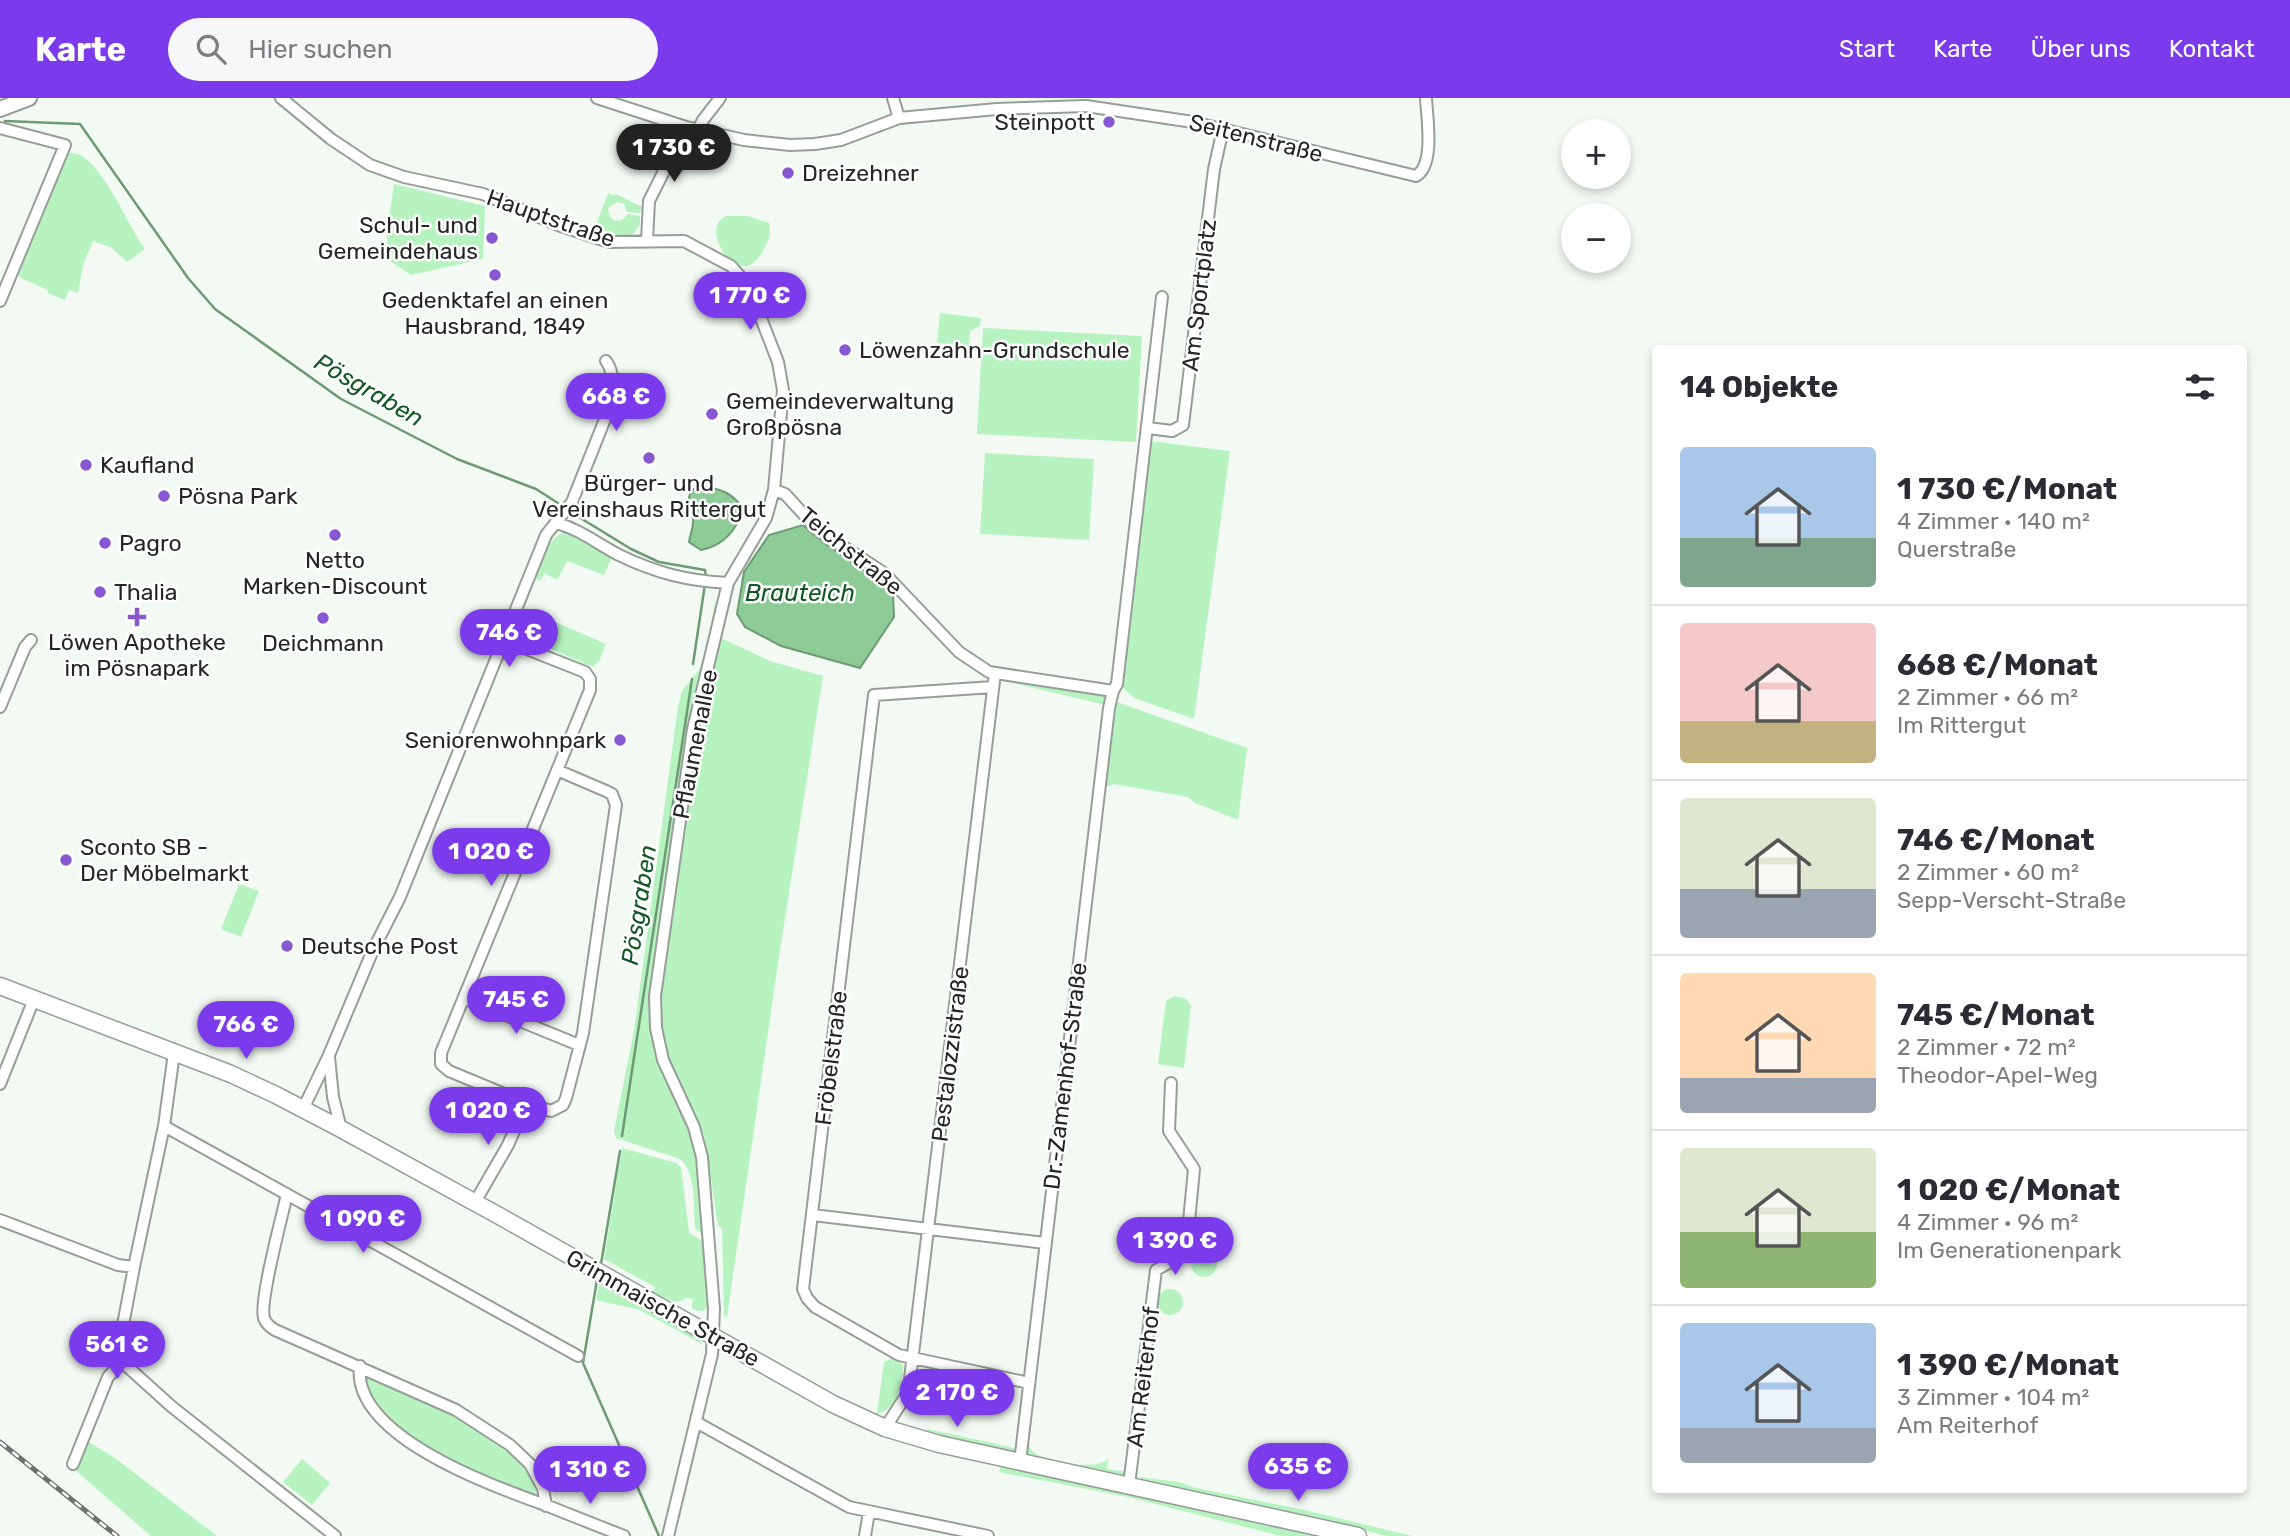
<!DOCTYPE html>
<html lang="de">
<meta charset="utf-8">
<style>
body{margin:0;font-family:Rubik,sans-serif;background:#f7f7f7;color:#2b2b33;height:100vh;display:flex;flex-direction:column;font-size:26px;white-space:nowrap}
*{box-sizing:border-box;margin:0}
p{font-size:23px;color:#7c7c81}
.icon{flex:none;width:38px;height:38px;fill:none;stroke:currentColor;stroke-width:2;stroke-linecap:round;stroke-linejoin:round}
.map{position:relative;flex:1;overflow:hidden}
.panel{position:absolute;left:1652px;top:247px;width:595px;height:1148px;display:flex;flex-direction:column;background:#fff;border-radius:7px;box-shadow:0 4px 10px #0003}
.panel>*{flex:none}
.controls{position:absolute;left:1561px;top:21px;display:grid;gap:14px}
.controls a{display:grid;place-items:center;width:70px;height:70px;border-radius:50%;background:#fff;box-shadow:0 4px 10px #0003;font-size:35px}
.price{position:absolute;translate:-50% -60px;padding:0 16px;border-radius:24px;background:#7c3aed;color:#fff;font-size:23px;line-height:46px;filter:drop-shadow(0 2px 4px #0008)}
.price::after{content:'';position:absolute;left:50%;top:42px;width:21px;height:16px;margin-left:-10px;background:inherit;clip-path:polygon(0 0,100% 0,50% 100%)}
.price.selected{background:#222;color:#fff}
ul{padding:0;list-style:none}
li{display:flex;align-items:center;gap:21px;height:175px;padding:0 28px}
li+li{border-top:2px solid #e1e1e2}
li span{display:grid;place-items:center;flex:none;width:196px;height:140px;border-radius:7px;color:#555}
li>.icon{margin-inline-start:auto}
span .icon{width:84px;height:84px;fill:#fffc;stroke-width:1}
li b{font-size:30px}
h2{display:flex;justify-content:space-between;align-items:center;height:84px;padding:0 28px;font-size:30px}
header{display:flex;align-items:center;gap:42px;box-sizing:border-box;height:98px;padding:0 35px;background:#7c3aed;color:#fff}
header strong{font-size:33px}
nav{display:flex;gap:38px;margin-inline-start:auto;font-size:24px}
.search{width:490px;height:63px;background:#f7f7f7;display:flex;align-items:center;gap:18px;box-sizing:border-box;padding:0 24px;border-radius:38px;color:#7c7c81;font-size:26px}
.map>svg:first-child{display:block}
.green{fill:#b7f3c0}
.water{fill:#8dcc97;stroke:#6e9a75;stroke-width:2}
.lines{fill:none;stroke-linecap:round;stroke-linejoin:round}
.stream{stroke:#6e9a75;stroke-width:2.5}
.minor-casing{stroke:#979e98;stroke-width:14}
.tertiary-casing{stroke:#979e98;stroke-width:18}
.secondary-casing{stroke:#979e98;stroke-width:19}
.minor{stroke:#fff;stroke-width:10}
.tertiary{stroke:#fff;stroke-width:14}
.secondary{stroke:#fff;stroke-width:16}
.rail-casing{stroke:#6e726e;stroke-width:5}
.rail{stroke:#fff;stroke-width:2.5;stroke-dasharray:8;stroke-linecap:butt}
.poi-dot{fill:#8758d1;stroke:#fff;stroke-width:2.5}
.labels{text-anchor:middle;stroke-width:5;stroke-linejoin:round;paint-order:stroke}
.poi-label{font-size:23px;fill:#252725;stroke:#fff;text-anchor:start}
.street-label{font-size:23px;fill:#252725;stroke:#fff}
.water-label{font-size:24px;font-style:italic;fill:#135726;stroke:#fff}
</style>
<header>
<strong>Karte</strong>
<div class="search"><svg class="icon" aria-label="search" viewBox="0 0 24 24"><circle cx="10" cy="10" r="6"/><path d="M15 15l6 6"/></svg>Hier suchen</div>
<nav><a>Start</a><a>Karte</a><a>Über uns</a><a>Kontakt</a></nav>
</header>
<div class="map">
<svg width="2290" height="1438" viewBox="0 0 2290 1438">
<rect width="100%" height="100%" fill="#f2faf3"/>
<path class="green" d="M69 55C98 51 129 131 145 151L127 164 112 150 93 143 83 167 78 195 69 192 65 202 48 195V192L21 180 18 176Z
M394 86 485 108 483 161 411 177 387 161V133Z
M608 95 614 98 616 96 642 109 640 115 627 114 624 106 617 104 608 110 609 118 615 123 622 122 628 116 640 118V126L633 136 621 138 594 132Z
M727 118H747L769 125C772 138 767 146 761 156 739 195 696 128 727 118Z
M940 215 981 220 980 228 970 233 969 248 937 245Z
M983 230 1142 238 1136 344 977 336Z
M1150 343 1230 353 1194 621 1134 600 1122 589 1143 397C1150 383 1148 359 1150 343Z
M985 355 1094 361 1089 442 980 436Z
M564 434 575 435 612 459 604 477 567 463 557 482 544 475 541 482 535 481C542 463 546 442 564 434Z
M715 504 720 505 708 557 650 915 654 947 695 1043 699 1058 703 1135 698 1133 695 1129C693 1108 697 1076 680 1061L616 1040 614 1033 634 933 678 609 682 593 704 565Z
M553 523 606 546 599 563 593 569 543 548Z
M721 540 770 563 823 578 778 865 727 1219 724 1218 722 1130 718 1128 704 1037 668 958 659 918 668 845 699 624Z
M1004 581 1105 595 1107 600 1106 607 1004 583Z
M1114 603 1247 650 1238 722 1195 705 1188 699 1114 686 1106 689 1103 693 1028 1344C1030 1350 1032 1354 1038 1357 1054 1364 1095 1373 1108 1361L1107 1371 1127 1374 1125 1380 1028 1360 1024 1351Z
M239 786 259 793 241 839 221 831Z
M1174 898 1185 900 1191 908 1184 970 1158 966 1166 903Z
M622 1050 676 1065 681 1069 689 1135 704 1144 709 1204C707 1214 700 1215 692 1210L693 1201 685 1200 684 1202 676 1204 652 1196 655 1189 604 1161Z
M1191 1166a13 13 0 1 1 26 0a13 13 0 1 1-26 0Z
M599 1186 700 1240 702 1246 640 1212 596 1202Z
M1157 1204a13 13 0 1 1 26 0a13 13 0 1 1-26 0Z
M893 1260 903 1267C903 1284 897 1312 877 1316L884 1264Z
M366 1276C414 1297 490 1325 524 1366 530 1372 535 1381 539 1388L533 1399 430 1354 387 1322 364 1287Z
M928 1331 1019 1351 1013 1357 925 1336Z
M87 1343 115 1360 217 1438H151L75 1372Z
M302 1361 330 1385 312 1407 283 1384Z
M1001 1367 1335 1438H1281L1128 1399 999 1374Z
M1141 1379C1156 1382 1180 1382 1192 1389L1309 1413 1412 1438H1387L1307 1418 1140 1383Z"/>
<path class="water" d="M696 389C716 388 733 394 743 411 737 432 723 448 701 452L689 444C690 437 694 428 693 421 691 408 683 400 696 389Z
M803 427C831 453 865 470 893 495L894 519 860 570 781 548 745 529 737 516 744 474 769 437Z"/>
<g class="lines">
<path class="stream" d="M5 23 80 26 188 180 215 211 341 301 457 361 536 391 564 409
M569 413 631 451 659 464 705 472 706 479
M693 566 705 486
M622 1038 692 581
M601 1166 620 1053
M597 1182 583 1265 659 1438"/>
<defs>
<path id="minor" d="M281 0 331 41 370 67 404 79 483 96 561 128 609 144 684 143 731 168 745 184 752 197 778 264 783 292 774 392 766 420 728 485 693 631 655 898 656 930 663 962 694 1029 702 1059 714 1211 712 1256 668 1438
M597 0 686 29 744 42 790 47 815 46 841 42 899 20 997 11 1086 8 1193 24 1416 78C1435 67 1427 20 1426 0
M893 0 899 20
M0 30 65 47 0 203
M698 32 703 22 720 0
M647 143 649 103 686 29
M1148 330 1172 333 1183 327 1214 71 1223 31
M774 392 785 396 818 432 884 475 959 554 989 574 1113 593
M557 425C583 433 596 445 619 457 656 475 688 483 728 485
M504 542 585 574 590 581V592L441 955V966L449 973 526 1005 551 1013 563 1007 566 1000 583 935 616 707 612 696 606 693 557 672
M993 589 874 597 803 1191 807 1200 815 1209 899 1257 1029 1285
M0 609 25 549 31 542
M464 900 579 947
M174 955 164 1028 134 1169 119 1248 120 1262 171 1308 335 1438
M329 959 333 999 341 1031
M0 986 34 901
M303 1011 329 957 373 852 400 799 546 437 572 404 613 301C612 289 614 273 606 263
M164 1028 578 1258
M287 1096C282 1119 259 1203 264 1220 266 1226 270 1229 275 1232L456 1312 510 1347 530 1366 543 1390 546 1408
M475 1104 508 1047 526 1005
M813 1117 1045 1145
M0 1122 118 1167 134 1169
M360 1268C351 1339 496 1389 548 1408 573 1418 598 1428 624 1438
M696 1324 849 1409 988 1438
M885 1330 907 1296 909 1289 995 575
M1020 1364 1109 610 1113 593 1117 586 1162 199
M73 1366 108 1279 121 1265
M1129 1387 1156 1172 1186 1155 1194 1071 1169 1033 1171 985
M865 1438 869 1414"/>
<path id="tertiary" d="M0 11 29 0"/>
<path id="secondary" d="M0 888 231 976 276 997 341 1031 503 1120 833 1306 885 1330 939 1346 1358 1438"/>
</defs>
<use href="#minor" class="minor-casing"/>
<use href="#tertiary" class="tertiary-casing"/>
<use href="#secondary" class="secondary-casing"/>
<use href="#minor" class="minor"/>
<use href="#tertiary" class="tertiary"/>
<use href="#secondary" class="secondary"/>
<defs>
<path id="rail" d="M0 1344 117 1438"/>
</defs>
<use href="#rail" class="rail-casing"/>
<use href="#rail" class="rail"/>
</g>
<g class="poi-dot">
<circle cx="1109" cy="24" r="7"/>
<circle cx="788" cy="75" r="7"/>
<circle cx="492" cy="140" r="7"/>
<circle cx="495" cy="177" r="7"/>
<circle cx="845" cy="252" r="7"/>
<circle cx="712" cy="316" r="7"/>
<circle cx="649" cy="360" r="7"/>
<circle cx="86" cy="367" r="7"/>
<circle cx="164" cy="398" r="7"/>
<circle cx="335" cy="437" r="7"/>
<circle cx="105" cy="445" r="7"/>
<circle cx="100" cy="494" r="7"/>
<path d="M133.5 508.5h7v7h7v7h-7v7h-7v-7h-7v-7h7z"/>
<circle cx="323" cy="520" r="7"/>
<circle cx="620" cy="642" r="7"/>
<circle cx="66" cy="762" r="7"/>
<circle cx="287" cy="848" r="7"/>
</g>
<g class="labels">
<g class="poi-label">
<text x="1095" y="32" text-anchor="end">Steinpott</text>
<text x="802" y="83">Dreizehner</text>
<text x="478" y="135" text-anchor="end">Schul- und<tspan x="478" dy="26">Gemeindehaus</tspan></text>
<text x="495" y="210" text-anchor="middle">Gedenktafel an einen<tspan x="495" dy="26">Hausbrand, 1849</tspan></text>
<text x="859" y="260">Löwenzahn-Grundschule</text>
<text x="726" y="311">Gemeindeverwaltung<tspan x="726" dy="26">Großpösna</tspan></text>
<text x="100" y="375">Kaufland</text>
<text x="649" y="393" text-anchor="middle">Bürger- und<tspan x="649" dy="26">Vereinshaus Rittergut</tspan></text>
<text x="178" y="406">Pösna Park</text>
<text x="119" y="453">Pagro</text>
<text x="335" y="470" text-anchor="middle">Netto<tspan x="335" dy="26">Marken-Discount</tspan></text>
<text x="114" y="502">Thalia</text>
<text x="137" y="552" text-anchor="middle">Löwen Apotheke<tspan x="137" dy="26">im Pösnapark</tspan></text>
<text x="323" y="553" text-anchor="middle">Deichmann</text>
<text x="606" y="650" text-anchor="end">Seniorenwohnpark</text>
<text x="80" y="757">Sconto SB -<tspan x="80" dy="26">Der Möbelmarkt</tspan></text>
<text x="301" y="856">Deutsche Post</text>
</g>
<g class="street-label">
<text transform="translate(1256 40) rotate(14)" y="8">Seitenstraße</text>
<text transform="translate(551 120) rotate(19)" y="8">Hauptstraße</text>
<text transform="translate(1199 197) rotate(-83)" y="8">Am Sportplatz</text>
<text transform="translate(851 453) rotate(39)" y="8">Teichstraße</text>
<text transform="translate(695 646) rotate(-79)" y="8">Pflaumenallee</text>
<text transform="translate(950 956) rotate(-83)" y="8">Pestalozzistraße</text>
<text transform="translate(831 960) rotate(-83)" y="8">Fröbelstraße</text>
<text transform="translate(1065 978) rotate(-83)" y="8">Dr.-Zamenhof-Straße</text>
<text transform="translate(663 1210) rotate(29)" y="8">Grimmaische Straße</text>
<text transform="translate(1143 1279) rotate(-83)" y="8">Am Reiterhof</text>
</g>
<g class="water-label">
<text transform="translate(369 292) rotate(30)" y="8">Pösgraben</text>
<text x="800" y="503">Brauteich</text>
<text transform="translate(639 807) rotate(-81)" y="8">Pösgraben</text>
</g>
</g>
</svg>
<div class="controls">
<a>+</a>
<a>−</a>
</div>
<b class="price selected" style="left:674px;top:86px">1 730 €</b>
<b class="price" style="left:750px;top:234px">1 770 €</b>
<b class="price" style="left:616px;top:335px">668 €</b>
<b class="price" style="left:509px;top:571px">746 €</b>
<b class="price" style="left:491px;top:790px">1 020 €</b>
<b class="price" style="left:516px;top:938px">745 €</b>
<b class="price" style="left:246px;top:963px">766 €</b>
<b class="price" style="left:488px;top:1049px">1 020 €</b>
<b class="price" style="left:363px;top:1157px">1 090 €</b>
<b class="price" style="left:1175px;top:1179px">1 390 €</b>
<b class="price" style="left:117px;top:1283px">561 €</b>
<b class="price" style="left:957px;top:1331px">2 170 €</b>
<b class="price" style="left:1298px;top:1405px">635 €</b>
<b class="price" style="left:590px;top:1408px">1 310 €</b>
<section class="panel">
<h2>14 Objekte<svg class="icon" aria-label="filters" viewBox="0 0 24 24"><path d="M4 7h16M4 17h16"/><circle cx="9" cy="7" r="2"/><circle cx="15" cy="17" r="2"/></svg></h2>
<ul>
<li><span style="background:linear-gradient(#a9c7e8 65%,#7fa58c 0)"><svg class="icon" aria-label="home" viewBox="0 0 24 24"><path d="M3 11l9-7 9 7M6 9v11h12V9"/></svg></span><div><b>1 730 €/Monat</b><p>4 Zimmer · 140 m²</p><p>Querstraße</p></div></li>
<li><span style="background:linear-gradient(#f6c9c9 70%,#c2b280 0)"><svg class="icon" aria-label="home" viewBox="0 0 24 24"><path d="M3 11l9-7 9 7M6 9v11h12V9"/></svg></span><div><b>668 €/Monat</b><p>2 Zimmer · 66 m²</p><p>Im Rittergut</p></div></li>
<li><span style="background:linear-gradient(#dfe7d0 65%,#9aa5b1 0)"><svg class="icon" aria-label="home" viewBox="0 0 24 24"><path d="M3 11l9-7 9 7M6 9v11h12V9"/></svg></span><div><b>746 €/Monat</b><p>2 Zimmer · 60 m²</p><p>Sepp-Verscht-Straße</p></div></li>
<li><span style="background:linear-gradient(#ffd9b3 75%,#9aa5b1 0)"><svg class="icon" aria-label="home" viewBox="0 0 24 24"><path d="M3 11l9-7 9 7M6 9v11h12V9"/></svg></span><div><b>745 €/Monat</b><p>2 Zimmer · 72 m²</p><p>Theodor-Apel-Weg</p></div></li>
<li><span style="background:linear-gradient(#dfe7d0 60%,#8fb573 0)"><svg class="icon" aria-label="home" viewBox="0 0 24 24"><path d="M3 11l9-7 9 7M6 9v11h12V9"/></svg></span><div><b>1 020 €/Monat</b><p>4 Zimmer · 96 m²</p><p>Im Generationenpark</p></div></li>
<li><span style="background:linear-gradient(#a9c7e8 75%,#9aa5b1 0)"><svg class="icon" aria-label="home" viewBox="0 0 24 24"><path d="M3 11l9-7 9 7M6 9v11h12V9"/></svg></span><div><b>1 390 €/Monat</b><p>3 Zimmer · 104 m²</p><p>Am Reiterhof</p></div></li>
</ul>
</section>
</div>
